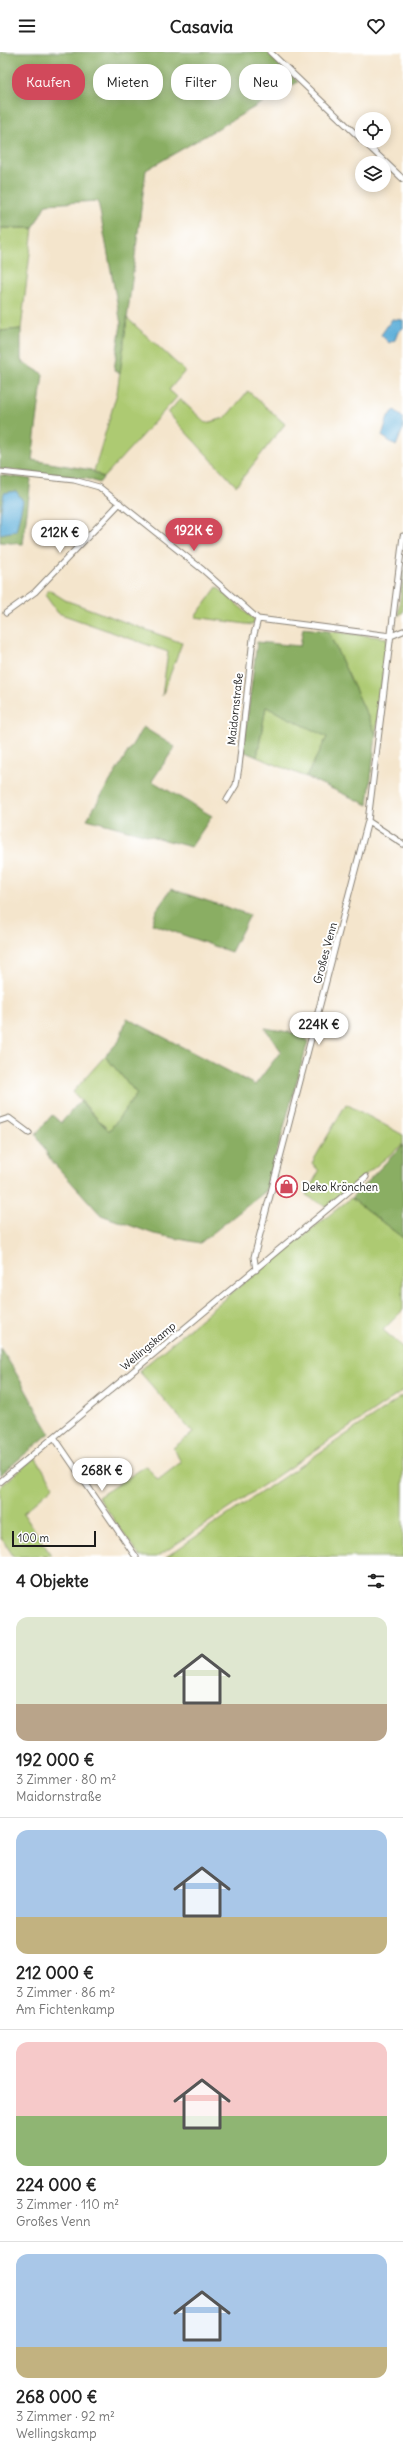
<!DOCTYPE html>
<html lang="de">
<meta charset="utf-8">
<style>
body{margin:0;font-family:Delius,sans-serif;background:#f6f6f6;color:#222;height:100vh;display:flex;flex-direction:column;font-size:15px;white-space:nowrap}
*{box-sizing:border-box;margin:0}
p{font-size:13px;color:#767676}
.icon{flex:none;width:22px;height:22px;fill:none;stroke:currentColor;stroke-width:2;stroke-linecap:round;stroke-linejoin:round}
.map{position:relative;height:1505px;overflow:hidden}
.drawer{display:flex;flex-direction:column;background:#fff;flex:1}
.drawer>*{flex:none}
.top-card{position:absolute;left:12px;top:12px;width:379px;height:36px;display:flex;gap:8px}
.fabs{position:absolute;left:355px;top:60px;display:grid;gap:8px}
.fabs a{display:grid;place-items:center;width:36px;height:36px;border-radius:50%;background:#fff;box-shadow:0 2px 10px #0003;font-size:20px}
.scale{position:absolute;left:12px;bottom:10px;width:84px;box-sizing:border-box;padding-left:4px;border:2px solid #1c1c1c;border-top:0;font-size:11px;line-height:14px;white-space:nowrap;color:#1c1c1c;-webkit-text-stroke:3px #fff;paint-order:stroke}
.price{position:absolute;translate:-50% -34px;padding:0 9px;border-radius:14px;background:#fff;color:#222;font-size:13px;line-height:26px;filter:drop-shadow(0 1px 2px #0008)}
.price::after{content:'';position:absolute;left:50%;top:24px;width:12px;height:9px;margin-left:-6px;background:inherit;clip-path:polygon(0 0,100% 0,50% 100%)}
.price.active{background:#d1495b;color:#fff}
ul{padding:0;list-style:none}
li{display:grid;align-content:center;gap:8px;height:212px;padding:0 16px}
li+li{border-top:1px solid #e0e0e0}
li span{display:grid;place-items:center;height:124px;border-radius:12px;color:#555}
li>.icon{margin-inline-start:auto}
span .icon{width:72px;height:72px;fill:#fffc;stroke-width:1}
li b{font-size:17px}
h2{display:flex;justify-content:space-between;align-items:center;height:48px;padding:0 16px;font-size:17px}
.chip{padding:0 14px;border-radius:16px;background:#fff;box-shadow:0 2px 10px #0003;font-size:14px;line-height:36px}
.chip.active{background:#d1495b;color:#fff}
header{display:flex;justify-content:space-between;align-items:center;height:52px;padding:0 16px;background:#fff;font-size:18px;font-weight:700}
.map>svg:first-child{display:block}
.green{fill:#adca72;stroke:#647347}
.forest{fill:#8aae64;stroke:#536540}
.water{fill:#5dafd9;stroke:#3c667a}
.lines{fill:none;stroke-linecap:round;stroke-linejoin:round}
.minor-casing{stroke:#888074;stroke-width:7}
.minor{stroke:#fff;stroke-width:5}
.labels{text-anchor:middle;stroke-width:4;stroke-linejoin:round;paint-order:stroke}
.street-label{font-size:11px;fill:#1c1c1c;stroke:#fff}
.poi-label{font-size:11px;fill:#1c1c1c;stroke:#fff;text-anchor:start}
</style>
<header><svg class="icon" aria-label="menu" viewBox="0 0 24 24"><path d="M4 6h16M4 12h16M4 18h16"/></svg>Casavia<svg class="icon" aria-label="heart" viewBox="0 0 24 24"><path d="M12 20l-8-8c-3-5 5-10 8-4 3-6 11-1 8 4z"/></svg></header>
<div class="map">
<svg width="403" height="1505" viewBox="0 0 403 1505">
<rect width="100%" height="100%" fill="#fff"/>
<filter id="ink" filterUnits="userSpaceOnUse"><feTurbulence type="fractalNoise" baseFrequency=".025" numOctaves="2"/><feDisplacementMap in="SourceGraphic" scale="8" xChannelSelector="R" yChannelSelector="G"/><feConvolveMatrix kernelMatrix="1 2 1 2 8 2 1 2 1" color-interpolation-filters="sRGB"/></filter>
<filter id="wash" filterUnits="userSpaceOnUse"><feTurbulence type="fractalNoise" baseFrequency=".012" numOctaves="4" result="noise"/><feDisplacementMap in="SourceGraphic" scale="16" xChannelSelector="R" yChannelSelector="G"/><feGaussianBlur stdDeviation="0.9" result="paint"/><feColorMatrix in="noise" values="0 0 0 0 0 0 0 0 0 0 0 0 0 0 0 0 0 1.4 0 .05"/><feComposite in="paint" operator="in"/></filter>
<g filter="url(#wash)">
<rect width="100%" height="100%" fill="#f4e5cc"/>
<path class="green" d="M0 176H33L21 277 0 279Z
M127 266 185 319 169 338 177 345 103 426 94 419 117 341Z
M248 339 285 372 236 434 168 361 180 347 206 371 225 366Z
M403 517V560L398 564Z
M217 535 255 568 253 573 195 565Z
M49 538 65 548 182 591 162 644 168 600 58 561 45 543Z
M328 579 387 586 376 682Z
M266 654 328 685 306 725 257 705Z
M105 1004 137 1042 109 1079 73 1040Z
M346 1052 403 1083V1092L326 1155 306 1143 319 1119 312 1111Z
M351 1146 403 1186V1258L383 1278 403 1295V1339L157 1505H140L98 1445 146 1414 158 1428 181 1410 173 1396 193 1381 139 1319 236 1237Z
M403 1344V1505H166Z
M35 1405 54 1434 23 1461 51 1503 14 1505 0 1484V1435Z"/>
<path class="forest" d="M0 0H267L298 30 146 118 120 322 114 318 121 272 98 149 46 152 33 176H0Z
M21 277V309L43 322 32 408 91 418 103 426 99 431 88 427 0 417V279Z
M0 423 31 427 23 492 0 490Z
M303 576 328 579 376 682 368 753 306 725 327 685 266 655 257 705 243 699 257 590 300 594Z
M143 675 175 695 152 729 212 764 191 795 87 767Z
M171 837 250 863 231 900 152 872 156 859Z
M127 966 255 1033 281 999 265 976 294 981 308 989 266 1139 200 1191 154 1182 101 1163 50 1107 36 1082 52 1063 61 1071 80 1049 109 1079 137 1042 105 1004 119 989Z
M403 1093V1186L351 1146Z
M0 1296C19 1323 33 1353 50 1381L0 1423Z"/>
<path class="water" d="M392 267 403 268V276L398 280 395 288 389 291 381 283Z
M395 358 403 366V377L396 394 382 384 388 364Z
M16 439 23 449 16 479 0 482V464L4 441Z"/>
</g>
<g filter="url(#ink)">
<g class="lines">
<defs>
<path id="minor" d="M270 0 362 88
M363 89 403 127
M0 420 74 428 99 435 203 518 258 567 391 584 403 579
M6 561 35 540 120 451
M227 748 236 733 239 715 253 586 258 567
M368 769 403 792
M0 1069 9 1066 29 1081
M256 1218 254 1205 368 769 403 484
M54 1385 136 1505
M0 1430 366 1125"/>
</defs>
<use href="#minor" class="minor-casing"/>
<use href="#minor" class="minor"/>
</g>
</g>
<defs>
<symbol id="shop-ring" viewBox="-11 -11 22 22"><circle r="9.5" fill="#fff" stroke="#d1495b" stroke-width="1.5"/><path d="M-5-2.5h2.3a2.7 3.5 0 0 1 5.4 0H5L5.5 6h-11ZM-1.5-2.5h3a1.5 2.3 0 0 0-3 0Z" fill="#d1495b"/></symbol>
</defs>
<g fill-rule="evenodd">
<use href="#shop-ring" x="274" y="1122" width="25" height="25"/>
</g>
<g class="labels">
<g class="street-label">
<text transform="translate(235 657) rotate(-84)" y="4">Maidornstraße</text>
<text transform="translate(325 901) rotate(-75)" y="4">Großes Venn</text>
<text transform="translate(148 1294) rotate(-40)" y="4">Wellingskamp</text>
</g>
<g class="poi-label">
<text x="302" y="1139">Deko Krönchen</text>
</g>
</g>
</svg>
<div class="fabs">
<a><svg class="icon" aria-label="locate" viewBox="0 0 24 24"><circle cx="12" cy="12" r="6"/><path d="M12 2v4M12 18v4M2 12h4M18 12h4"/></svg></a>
<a><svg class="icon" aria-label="layers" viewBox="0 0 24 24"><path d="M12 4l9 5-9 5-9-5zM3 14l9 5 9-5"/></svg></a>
</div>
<div class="scale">100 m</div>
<b class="price active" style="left:194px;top:500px">192K €</b>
<b class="price" style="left:60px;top:502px">212K €</b>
<b class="price" style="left:319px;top:994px">224K €</b>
<b class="price" style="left:102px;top:1440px">268K €</b>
<div class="top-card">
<a class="chip active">Kaufen</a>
<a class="chip">Mieten</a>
<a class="chip">Filter</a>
<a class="chip">Neu</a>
</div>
</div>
<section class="drawer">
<h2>4 Objekte<svg class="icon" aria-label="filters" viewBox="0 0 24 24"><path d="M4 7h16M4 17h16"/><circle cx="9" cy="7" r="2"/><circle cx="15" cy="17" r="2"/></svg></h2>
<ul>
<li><span style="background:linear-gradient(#dfe7d0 70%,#b9a48a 0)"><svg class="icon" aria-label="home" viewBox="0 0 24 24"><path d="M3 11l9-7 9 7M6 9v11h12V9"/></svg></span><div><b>192 000 €</b><p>3 Zimmer · 80 m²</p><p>Maidornstraße</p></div></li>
<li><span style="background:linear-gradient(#a9c7e8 70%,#c2b280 0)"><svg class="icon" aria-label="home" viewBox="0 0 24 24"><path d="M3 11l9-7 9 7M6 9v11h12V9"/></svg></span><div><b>212 000 €</b><p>3 Zimmer · 86 m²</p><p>Am Fichtenkamp</p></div></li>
<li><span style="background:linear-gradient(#f6c9c9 60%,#8fb573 0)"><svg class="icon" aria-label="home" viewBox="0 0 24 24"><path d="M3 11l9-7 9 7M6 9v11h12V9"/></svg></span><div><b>224 000 €</b><p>3 Zimmer · 110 m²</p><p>Großes Venn</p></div></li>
<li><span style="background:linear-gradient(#a9c7e8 75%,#c2b280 0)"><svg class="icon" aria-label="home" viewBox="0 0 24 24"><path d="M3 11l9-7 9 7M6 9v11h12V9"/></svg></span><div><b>268 000 €</b><p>3 Zimmer · 92 m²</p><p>Wellingskamp</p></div></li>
</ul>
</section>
